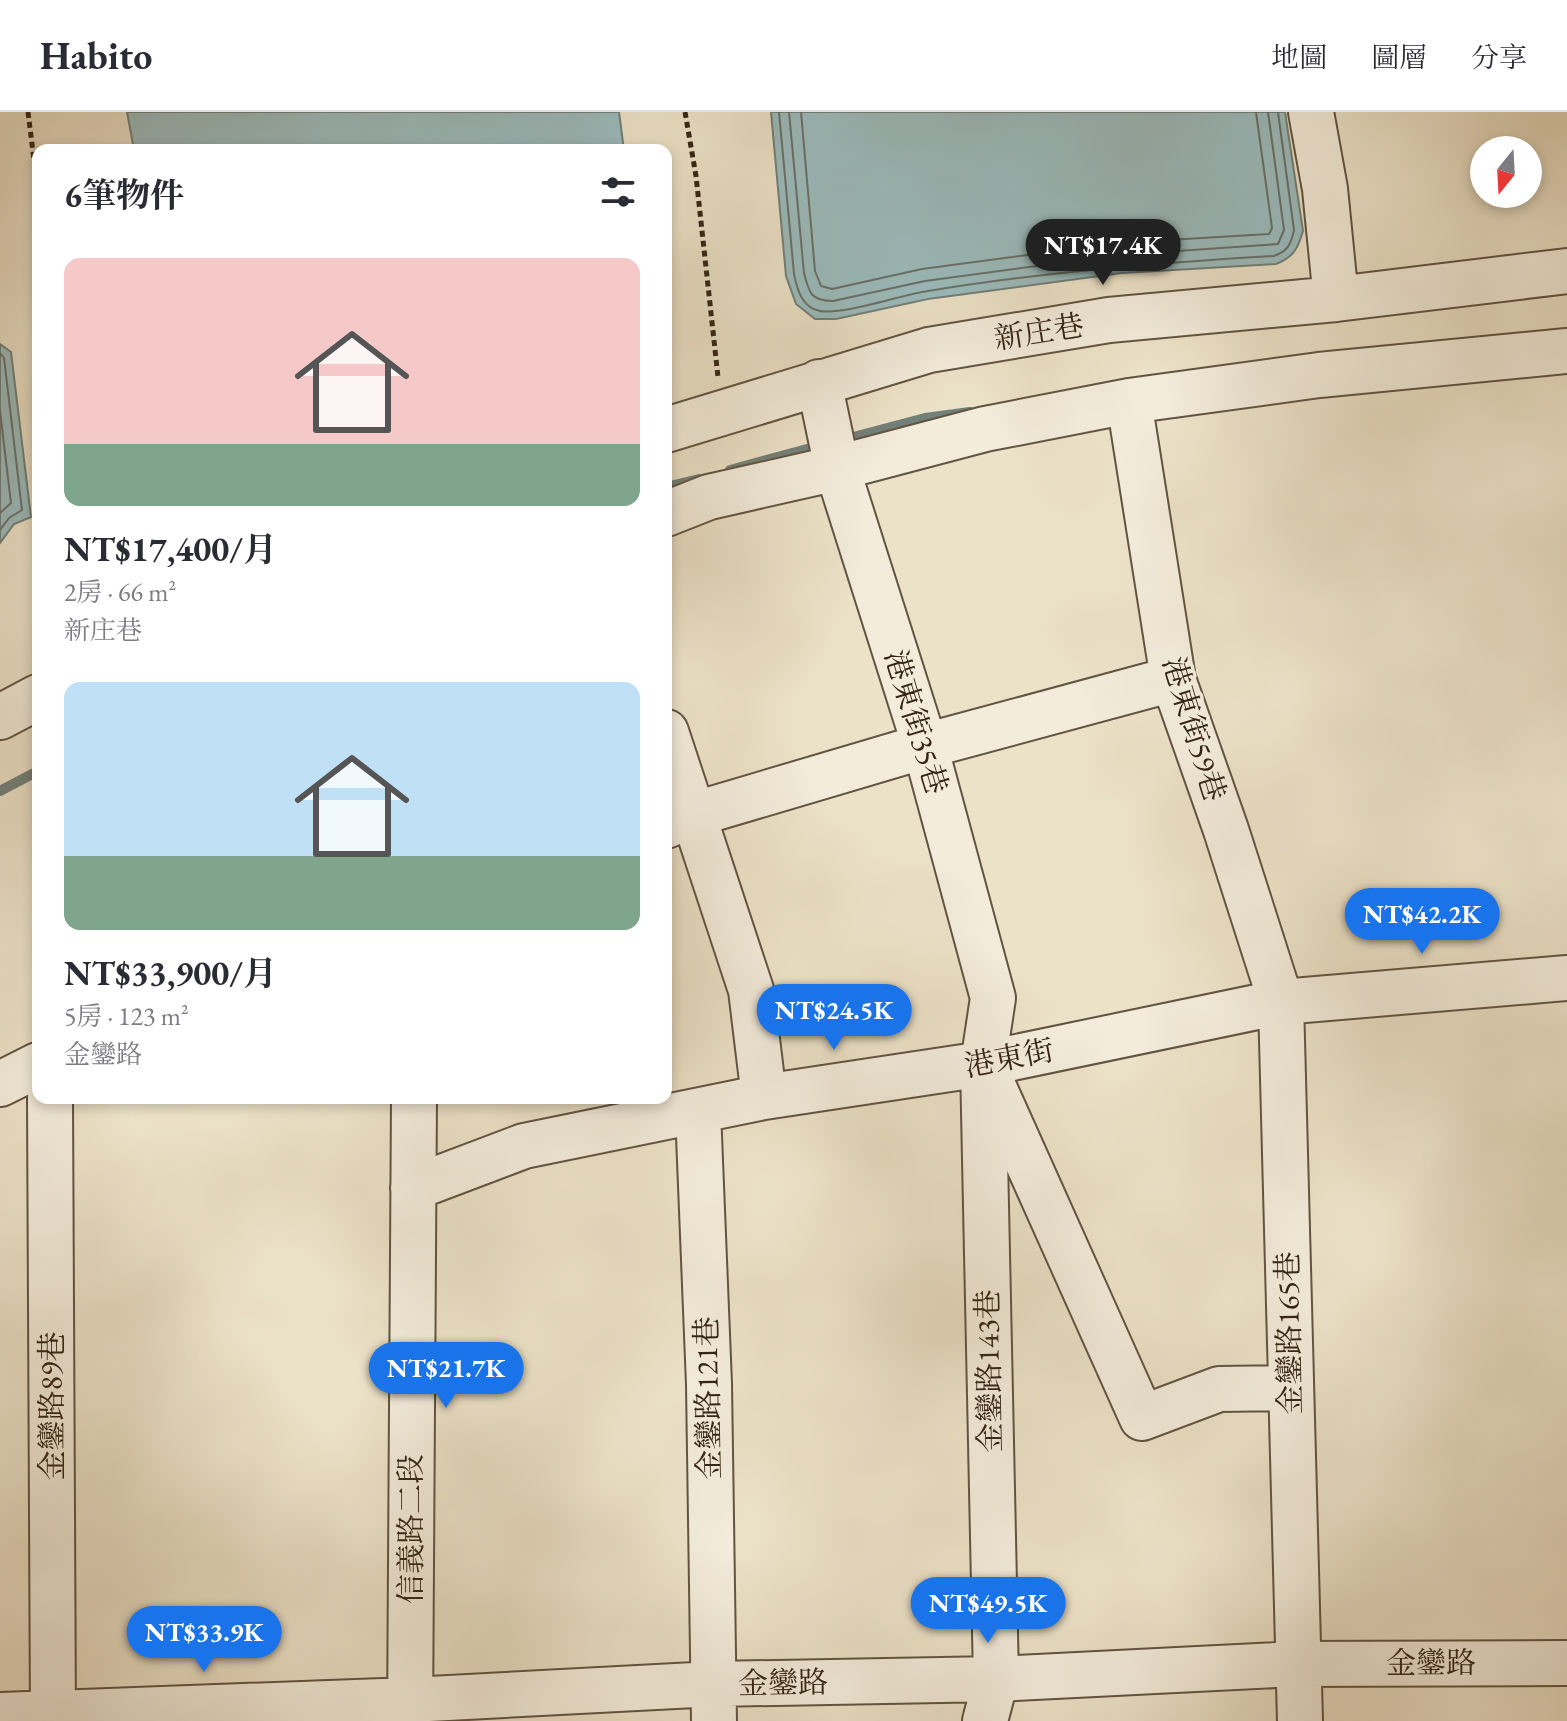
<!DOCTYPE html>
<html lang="zh-TW">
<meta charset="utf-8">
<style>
body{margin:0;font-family:"EB Garamond","Noto Serif TC",serif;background:#f7f7f7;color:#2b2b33;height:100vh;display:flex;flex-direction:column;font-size:30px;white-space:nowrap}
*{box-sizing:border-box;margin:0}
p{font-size:26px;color:#7c7c81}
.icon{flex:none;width:44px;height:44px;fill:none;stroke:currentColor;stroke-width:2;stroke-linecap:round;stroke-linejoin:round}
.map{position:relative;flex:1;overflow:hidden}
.side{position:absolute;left:32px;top:32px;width:640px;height:960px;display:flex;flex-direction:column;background:#fff;border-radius:16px;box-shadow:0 4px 12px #0003}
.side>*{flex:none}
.needle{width:52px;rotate:198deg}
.fabs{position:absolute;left:1470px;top:24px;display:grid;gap:16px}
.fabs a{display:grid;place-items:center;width:72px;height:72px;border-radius:50%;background:#fff;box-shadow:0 4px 12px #0003;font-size:40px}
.price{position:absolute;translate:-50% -68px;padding:0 18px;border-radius:28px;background:#1a73e8;color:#fff;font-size:26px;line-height:52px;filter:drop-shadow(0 2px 4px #0008)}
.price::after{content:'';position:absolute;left:50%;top:48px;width:24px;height:18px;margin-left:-12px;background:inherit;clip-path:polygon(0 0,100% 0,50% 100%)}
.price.active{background:#222;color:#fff}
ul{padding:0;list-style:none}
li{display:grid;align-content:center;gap:16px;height:424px;padding:0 32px}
li span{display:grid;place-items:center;height:248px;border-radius:16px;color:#555}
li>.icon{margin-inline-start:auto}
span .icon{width:144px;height:144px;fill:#fffc;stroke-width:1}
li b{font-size:34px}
h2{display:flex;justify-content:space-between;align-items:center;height:96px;padding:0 32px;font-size:34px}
header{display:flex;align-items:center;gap:48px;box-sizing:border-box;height:112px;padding:0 40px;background:#fff;border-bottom:2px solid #e1e1e2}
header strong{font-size:38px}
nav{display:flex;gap:44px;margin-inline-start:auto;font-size:28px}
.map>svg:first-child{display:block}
.water{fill:#9bbcbe;stroke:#72807a;stroke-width:2}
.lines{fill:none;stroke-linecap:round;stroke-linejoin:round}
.shore{stroke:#68706a;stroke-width:2}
.stream{stroke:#72807a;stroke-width:10}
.minor-casing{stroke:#625442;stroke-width:48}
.path{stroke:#342515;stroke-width:5;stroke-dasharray:6 4;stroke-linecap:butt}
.minor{stroke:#f3ecdb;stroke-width:44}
.labels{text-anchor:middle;stroke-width:7;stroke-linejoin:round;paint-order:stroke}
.street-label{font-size:30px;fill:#342515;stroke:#f3ecdb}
</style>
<header>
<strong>Habito</strong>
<nav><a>地圖</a><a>圖層</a><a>分享</a></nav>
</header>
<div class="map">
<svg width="1567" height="1609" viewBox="0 0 1567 1609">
<rect width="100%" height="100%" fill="#ece2c8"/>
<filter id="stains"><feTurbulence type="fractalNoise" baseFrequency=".0025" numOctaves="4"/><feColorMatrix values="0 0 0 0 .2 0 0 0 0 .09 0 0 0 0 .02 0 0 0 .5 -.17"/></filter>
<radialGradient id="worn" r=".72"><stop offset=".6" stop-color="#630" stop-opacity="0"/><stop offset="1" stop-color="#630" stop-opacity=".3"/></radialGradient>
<path class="water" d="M127 0H619L624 38H134Z
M771 0H1285L1303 119C1298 136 1294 145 1276 152L1122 161 928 187 836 207H815L796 192 786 164Z
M0 232 11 240 31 405 14 412 0 431Z"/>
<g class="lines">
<path class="shore" d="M779 0 794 162C797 177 802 196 820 199 845 203 900 183 928 179 1043 160 1158 151 1274 144 1288 139 1291 132 1294 118L1278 0
M789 0 804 161C809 181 811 189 833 189L925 169 1119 143 1278 132 1284 118 1268 0
M801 0 815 159 821 174 832 177 922 157 1118 131 1269 122 1272 116 1256 0
M0 241 4 246 22 398 9 406 0 418
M0 299 11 391 0 401"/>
<path class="stream" d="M842 328 925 306 970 300
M730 358 822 333
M666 375 699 367
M0 679 38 659"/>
<defs>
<path id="minor" d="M1311 0 1325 77 1336 187
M819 270 837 356 925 634 993 886 983 952 996 1567 985 1609
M1129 289 1173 567 1226 718 1281 890 1300 1609
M666 318 929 238 1109 208 1336 187 1567 159
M666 402 709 385 837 356 985 317 1129 289 1319 263 1567 239
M0 605 38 585
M666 620 751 878 764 985
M666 714 692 703 925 634 1173 567
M991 969 1142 1306 1219 1277 1291 1276
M0 972 38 953
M50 986 53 1609
M698 999 709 1272 714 1609
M413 1076 524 1034 764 985 983 952 1281 890 1567 866
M0 1603 410 1588 714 1572 996 1567 1297 1552 1567 1551
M410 1609 414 986"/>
</defs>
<use href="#minor" class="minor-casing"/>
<path class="path" d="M28 0 38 80
M685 0 696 64 718 265"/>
<use href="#minor" class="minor"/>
</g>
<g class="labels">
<g class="street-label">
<text transform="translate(1039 220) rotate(-9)" y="10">新庄巷</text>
<text transform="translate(916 610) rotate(73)" y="10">港東街35巷</text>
<text transform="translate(1194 617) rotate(73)" y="10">港東街59巷</text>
<text transform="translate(1009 946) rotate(-11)" y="10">港東街</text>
<text transform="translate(1289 1221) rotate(-91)" y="10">金鑾路165巷</text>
<text transform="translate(989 1259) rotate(-91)" y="10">金鑾路143巷</text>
<text transform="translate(708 1286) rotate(-91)" y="10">金鑾路121巷</text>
<text transform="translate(52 1294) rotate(-90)" y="10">金鑾路89巷</text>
<text transform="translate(411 1417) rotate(-90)" y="10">信義路二段</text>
<text x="1431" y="1561">金鑾路</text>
<text transform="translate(783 1571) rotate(-1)" y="10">金鑾路</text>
</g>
</g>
<rect width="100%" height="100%" filter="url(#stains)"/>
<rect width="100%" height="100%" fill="url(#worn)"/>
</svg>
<div class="fabs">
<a><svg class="needle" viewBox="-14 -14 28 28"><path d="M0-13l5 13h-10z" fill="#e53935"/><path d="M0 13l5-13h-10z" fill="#7c7c81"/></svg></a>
</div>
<b class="price active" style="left:1103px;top:175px">NT$17.4K</b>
<b class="price" style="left:1422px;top:844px">NT$42.2K</b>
<b class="price" style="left:834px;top:940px">NT$24.5K</b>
<b class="price" style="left:446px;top:1298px">NT$21.7K</b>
<b class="price" style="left:988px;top:1533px">NT$49.5K</b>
<b class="price" style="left:204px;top:1562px">NT$33.9K</b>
<section class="side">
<h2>6筆物件<svg class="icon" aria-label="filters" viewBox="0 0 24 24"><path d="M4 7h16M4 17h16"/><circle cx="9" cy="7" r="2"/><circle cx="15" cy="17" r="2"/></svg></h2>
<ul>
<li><span style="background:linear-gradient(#f6c9c9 75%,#7fa58c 0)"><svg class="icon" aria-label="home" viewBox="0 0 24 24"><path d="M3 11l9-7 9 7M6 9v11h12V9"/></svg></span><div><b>NT$17,400/月</b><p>2房 · 66 m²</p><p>新庄巷</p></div></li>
<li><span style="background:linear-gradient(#bfe0f5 70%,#7fa58c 0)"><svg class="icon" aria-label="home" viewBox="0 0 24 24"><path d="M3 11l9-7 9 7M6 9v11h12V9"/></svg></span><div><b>NT$33,900/月</b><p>5房 · 123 m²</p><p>金鑾路</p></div></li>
</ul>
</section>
</div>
